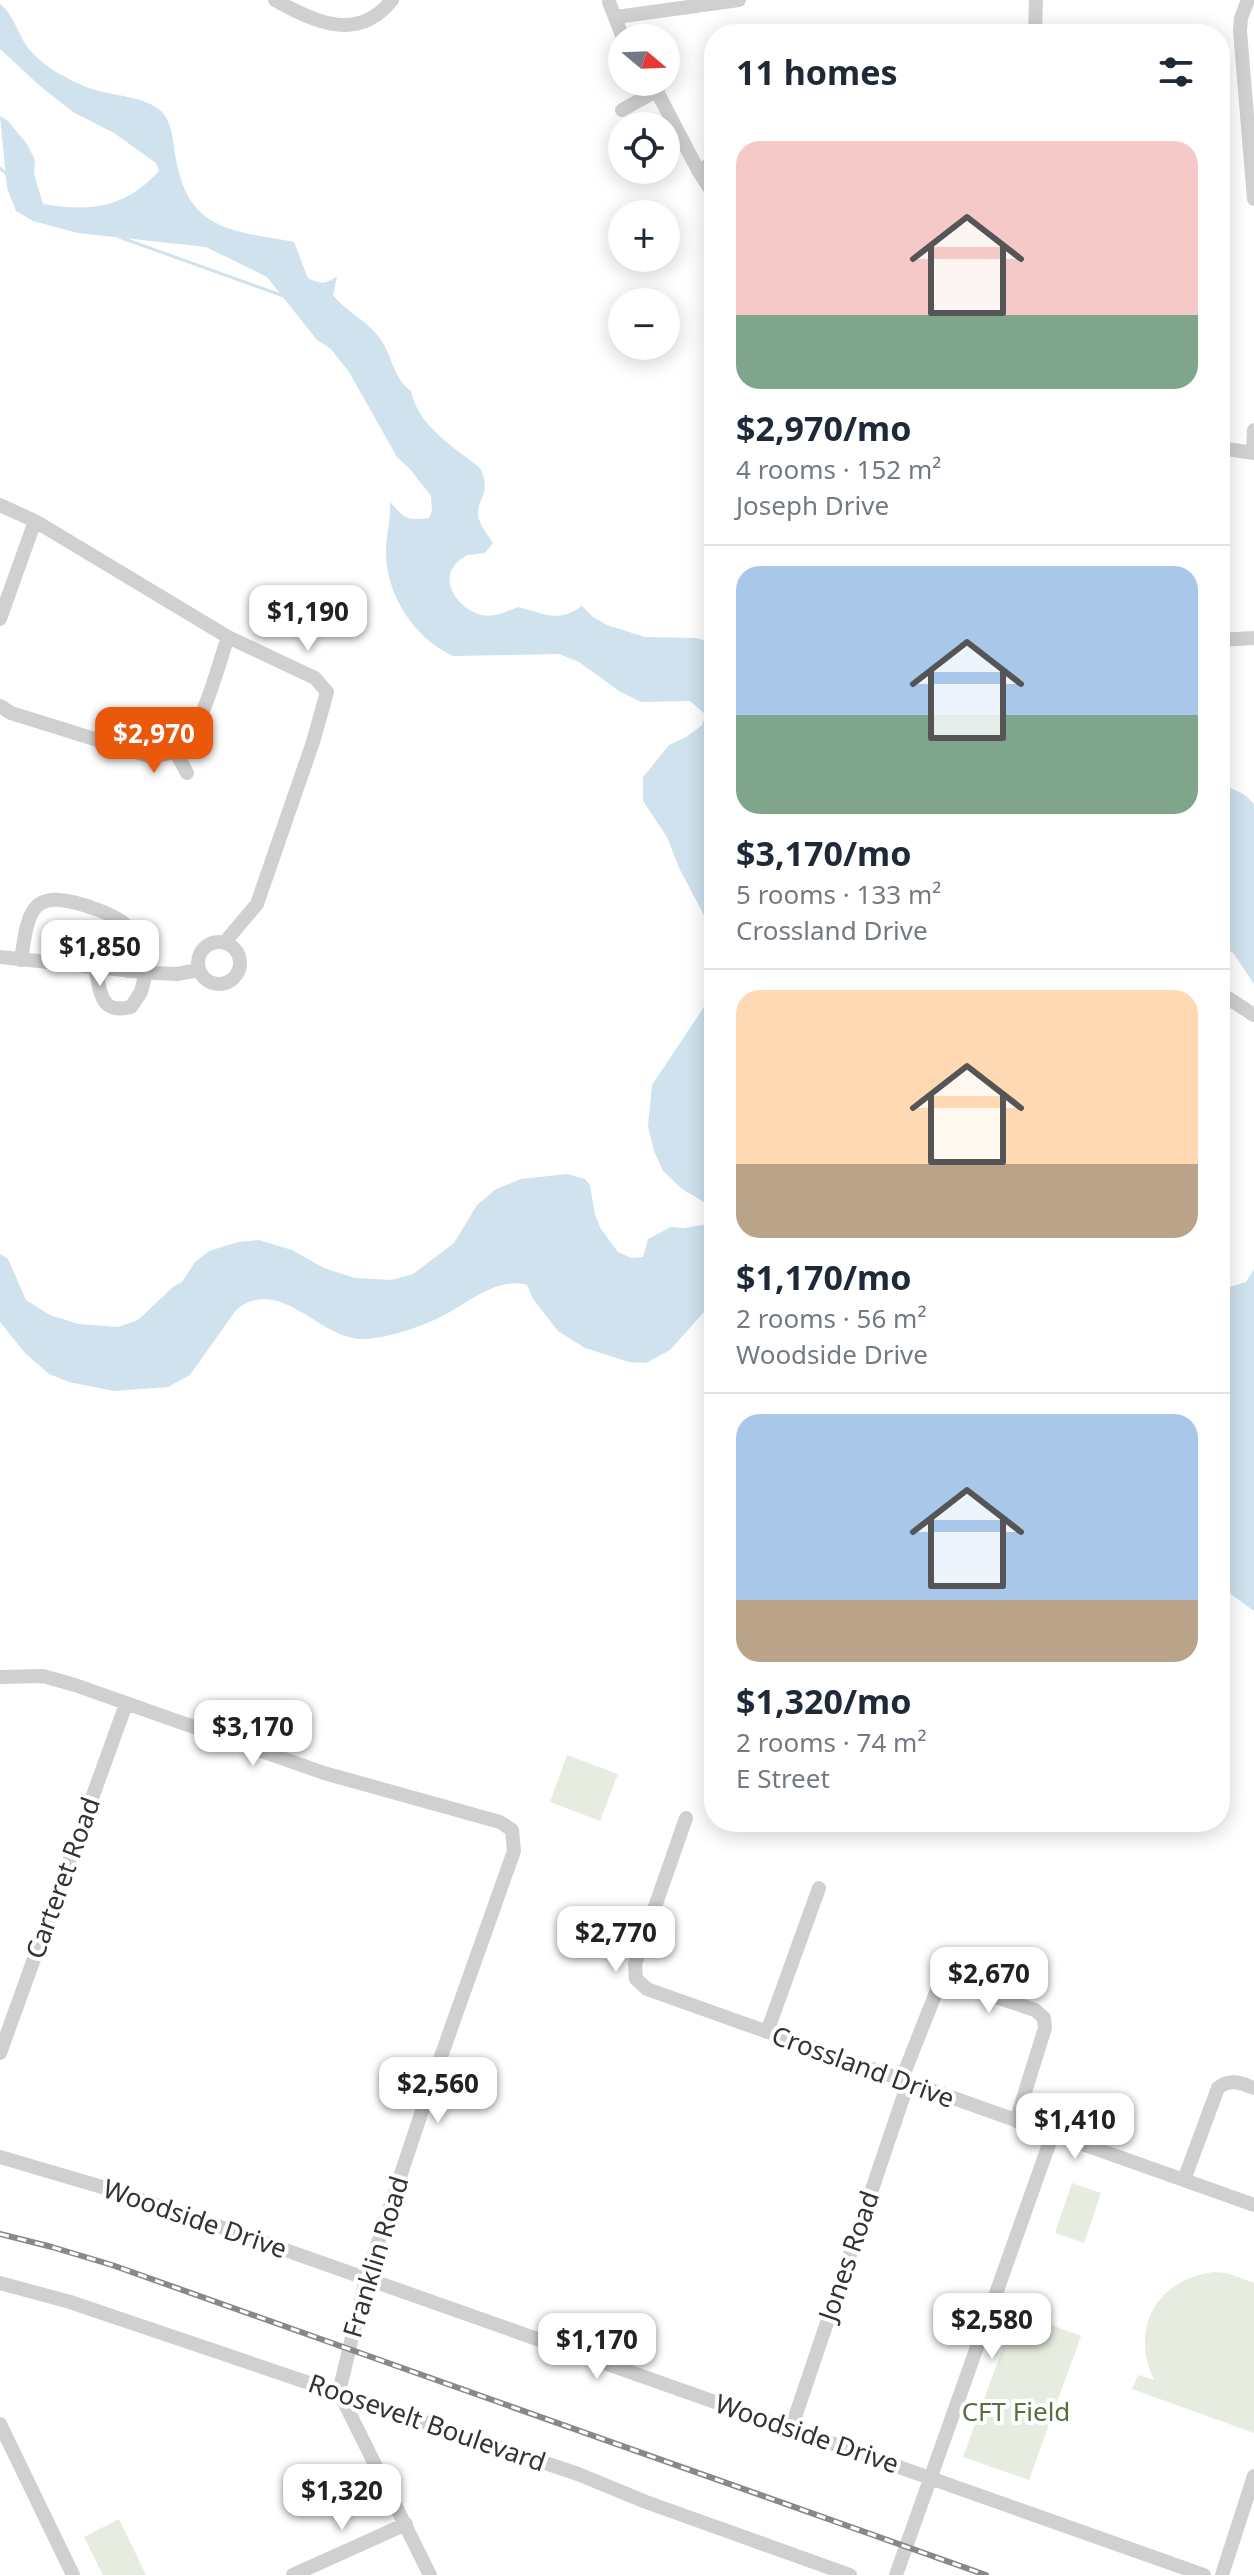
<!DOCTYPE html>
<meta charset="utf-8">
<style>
body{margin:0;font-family:"Noto Sans",sans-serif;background:#f6f6f7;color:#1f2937;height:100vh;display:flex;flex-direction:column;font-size:30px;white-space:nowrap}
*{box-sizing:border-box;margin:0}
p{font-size:26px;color:#747a83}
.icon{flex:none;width:44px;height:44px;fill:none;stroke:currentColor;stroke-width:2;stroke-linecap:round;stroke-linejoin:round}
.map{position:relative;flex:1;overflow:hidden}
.drawer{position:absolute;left:704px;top:24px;width:526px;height:1808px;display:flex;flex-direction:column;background:#fff;border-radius:32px;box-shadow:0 4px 20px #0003}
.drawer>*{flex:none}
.needle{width:52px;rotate:109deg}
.tools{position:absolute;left:608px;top:24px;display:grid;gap:16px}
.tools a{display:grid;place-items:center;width:72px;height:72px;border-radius:50%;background:#fff;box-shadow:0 4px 20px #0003;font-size:40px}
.price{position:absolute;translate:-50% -68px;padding:0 18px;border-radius:16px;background:#fff;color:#222;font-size:26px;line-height:52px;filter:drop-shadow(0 2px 4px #0008)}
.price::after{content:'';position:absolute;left:50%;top:48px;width:24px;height:18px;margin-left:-12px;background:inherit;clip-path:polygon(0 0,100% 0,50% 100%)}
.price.selected{background:#ea580c;color:#fff}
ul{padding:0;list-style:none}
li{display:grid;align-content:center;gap:16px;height:424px;padding:0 32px}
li+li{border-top:2px solid #e0e1e3}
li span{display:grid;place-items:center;height:248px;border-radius:24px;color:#555}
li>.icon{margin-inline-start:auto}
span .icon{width:144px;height:144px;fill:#fffc;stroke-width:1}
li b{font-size:34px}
h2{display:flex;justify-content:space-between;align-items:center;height:96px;padding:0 32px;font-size:34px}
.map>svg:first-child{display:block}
.green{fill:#e6ecdf}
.water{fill:#cfe2ee}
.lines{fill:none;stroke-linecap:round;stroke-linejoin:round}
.stream{stroke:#cfe2ee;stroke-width:3}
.minor{stroke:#d0d0d0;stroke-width:14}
.rail-casing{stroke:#888;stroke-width:6}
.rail{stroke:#fff;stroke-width:3;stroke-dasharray:9;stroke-linecap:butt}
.labels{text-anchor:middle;stroke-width:8;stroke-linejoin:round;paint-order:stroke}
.street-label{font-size:26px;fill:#333;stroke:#fff}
.park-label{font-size:26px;fill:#56703f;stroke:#fff}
</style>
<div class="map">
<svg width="1254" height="2575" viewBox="0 0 1254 2575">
<rect width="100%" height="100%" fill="#fff"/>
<path class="green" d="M567 1755 618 1774 600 1821 550 1802Z
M1072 2183 1101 2193 1084 2243 1055 2233Z
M1215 2272 1227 2273 1254 2283V2433L1132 2389 1138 2375 1154 2380C1129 2327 1158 2278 1215 2272Z
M1016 2312 1081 2336 1029 2480 963 2457Z
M119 2519 146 2575H103L84 2537Z"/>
<path class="water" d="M0 4C13 14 17 31 26 45 32 54 44 64 53 70 65 77 79 85 92 89 112 96 146 96 162 112 173 124 173 144 176 159 189 232 232 230 294 242L308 278C321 284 325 285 337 276L333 295C347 313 371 322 383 343 393 360 394 379 411 391 418 426 454 447 480 468 494 495 473 501 479 519 481 527 489 536 493 543L485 553C479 554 471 554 466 556 434 573 454 608 482 615 494 618 507 611 518 607 545 613 556 624 582 606L593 617 607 625 645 637 696 638 714 643V934L679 868 667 837 643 801V777L669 745 686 737 702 725 706 715 690 701 641 702 619 691 579 662 559 654 453 656C414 638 386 595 386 552 386 535 391 519 390 502 404 518 407 521 429 518L432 511 431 496 410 469 397 457 349 372 331 349 317 340 267 277 206 247 78 233 33 221 16 211 7 188 0 116 8 121 27 144 35 160 34 174 43 204C91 212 125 208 159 171L156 163 114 133 73 112 40 86 0 49Z
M1220 786C1234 788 1245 793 1254 804V984L1234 954 1220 943Z
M714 992V1208L682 1189 663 1171 654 1151 648 1126 652 1085Z
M567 1174 585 1179 590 1185 595 1215 601 1229 618 1252 631 1258 643 1257 648 1239 671 1227 685 1228 714 1223V1301L670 1350 646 1363 629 1362 585 1348 558 1331 533 1299 527 1285C496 1278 474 1299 448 1313 427 1325 389 1338 365 1339 319 1341 281 1273 236 1310L190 1375 168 1387 114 1391 69 1382 49 1374 25 1353 0 1322V1254L8 1259 26 1300 50 1315 78 1324 118 1327 138 1320 174 1286 182 1282 195 1262 209 1251 238 1242 259 1240 292 1250 324 1268 355 1278 391 1280 413 1274 454 1243 477 1205 496 1189 521 1179Z
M1254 1269V1611L1220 1586V1280L1230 1287 1246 1282Z"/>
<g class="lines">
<path class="stream" d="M0 168 9 176
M119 237 289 298"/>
<path class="minor" d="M275 0C315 22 358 43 392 0
M1248 0 1241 18 1240 31 1254 199
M609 2 623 38
M616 17 739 0
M1035 34 1036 0
M652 82 699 172 714 195
M622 110 658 90
M699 172 714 161
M1220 448 1254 453
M1253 452 1254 430
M0 505 35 521 228 637 315 678 327 692 313 742 257 904 225 942
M0 619 35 521
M1220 640 1254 638
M0 706 11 713 149 756C158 756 167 755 174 751 201 738 218 665 228 637
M175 751 187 773
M198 963a21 21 0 1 1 42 0a21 21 0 1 1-42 0Z
M0 957 153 973 177 974 199 970
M21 960C24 944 25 918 37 906 42 901 52 899 60 900 75 901 121 915 128 928 135 939 130 958 128 971
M95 968C101 991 99 1015 131 1007L141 992 146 972
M1220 993 1254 1015
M0 1677 43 1676 75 1685 324 1773 500 1822 512 1830 514 1851 427 2096 366 2279 339 2392 430 2575
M686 1818 635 1964 636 1979 647 1989 1254 2205
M767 2032 819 1888
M0 2053 126 1704
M901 2081 937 1990 950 1982 1035 2010 1044 2018 1045 2028 1016 2121
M0 2157 102 2187 212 2224 1204 2575
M1184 2180 1218 2088C1230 2078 1241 2083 1254 2088
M0 2283 70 2302 578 2474 646 2502 850 2575
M0 2424 73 2575
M791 2429 908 2083
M293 2575 406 2524
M896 2575 1053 2133
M1222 2575 1254 2476"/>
<defs>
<path id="rail" d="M0 2234 52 2247 112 2265 986 2575"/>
</defs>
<use href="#rail" class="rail-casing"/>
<use href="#rail" class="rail"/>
</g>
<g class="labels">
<g class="street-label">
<text transform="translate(63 1878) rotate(-70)" y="9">Carteret Road</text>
<text transform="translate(863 2067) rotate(20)" y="9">Crossland Drive</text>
<text transform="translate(195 2219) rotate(19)" y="9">Woodside Drive</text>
<text transform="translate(849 2256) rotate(-71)" y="9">Jones Road</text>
<text transform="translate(376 2257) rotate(-73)" y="9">Franklin Road</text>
<text transform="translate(427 2423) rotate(19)" y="9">Roosevelt Boulevard</text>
<text transform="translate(807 2434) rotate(19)" y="9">Woodside Drive</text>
</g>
<g class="park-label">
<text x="1016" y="2421">CFT Field</text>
</g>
</g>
</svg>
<div class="tools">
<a><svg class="needle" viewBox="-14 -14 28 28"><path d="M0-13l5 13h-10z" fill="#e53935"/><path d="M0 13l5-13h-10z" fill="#747a83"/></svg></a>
<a><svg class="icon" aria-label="locate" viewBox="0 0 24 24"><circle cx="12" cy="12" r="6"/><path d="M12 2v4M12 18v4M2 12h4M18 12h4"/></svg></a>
<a>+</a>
<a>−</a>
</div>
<b class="price" style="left:308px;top:653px">$1,190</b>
<b class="price selected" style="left:154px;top:775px">$2,970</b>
<b class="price" style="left:100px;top:988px">$1,850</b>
<b class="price" style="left:253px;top:1768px">$3,170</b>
<b class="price" style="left:616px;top:1974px">$2,770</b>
<b class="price" style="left:989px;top:2015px">$2,670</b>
<b class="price" style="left:438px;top:2125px">$2,560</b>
<b class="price" style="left:1075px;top:2161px">$1,410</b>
<b class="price" style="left:992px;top:2361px">$2,580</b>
<b class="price" style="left:597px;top:2381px">$1,170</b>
<b class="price" style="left:342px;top:2532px">$1,320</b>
<section class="drawer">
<h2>11 homes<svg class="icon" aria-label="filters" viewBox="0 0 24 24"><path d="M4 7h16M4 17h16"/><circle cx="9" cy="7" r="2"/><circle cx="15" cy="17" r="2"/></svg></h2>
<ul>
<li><span style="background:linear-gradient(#f6c9c9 70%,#7fa58c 0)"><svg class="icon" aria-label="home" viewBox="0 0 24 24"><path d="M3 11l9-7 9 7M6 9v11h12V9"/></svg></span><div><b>$2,970/mo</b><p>4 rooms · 152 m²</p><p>Joseph Drive</p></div></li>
<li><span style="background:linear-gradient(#a9c7e8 60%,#7fa58c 0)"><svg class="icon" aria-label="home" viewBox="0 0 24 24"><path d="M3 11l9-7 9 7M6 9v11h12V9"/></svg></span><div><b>$3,170/mo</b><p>5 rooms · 133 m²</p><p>Crossland Drive</p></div></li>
<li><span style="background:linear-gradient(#ffd9b3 70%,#b9a48a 0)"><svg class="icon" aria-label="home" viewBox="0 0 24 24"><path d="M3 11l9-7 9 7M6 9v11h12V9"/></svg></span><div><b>$1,170/mo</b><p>2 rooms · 56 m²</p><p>Woodside Drive</p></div></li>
<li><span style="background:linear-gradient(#a9c7e8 75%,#b9a48a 0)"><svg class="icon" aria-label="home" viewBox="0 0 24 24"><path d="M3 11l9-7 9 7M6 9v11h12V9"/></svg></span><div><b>$1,320/mo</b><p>2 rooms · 74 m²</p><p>E Street</p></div></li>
</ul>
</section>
</div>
